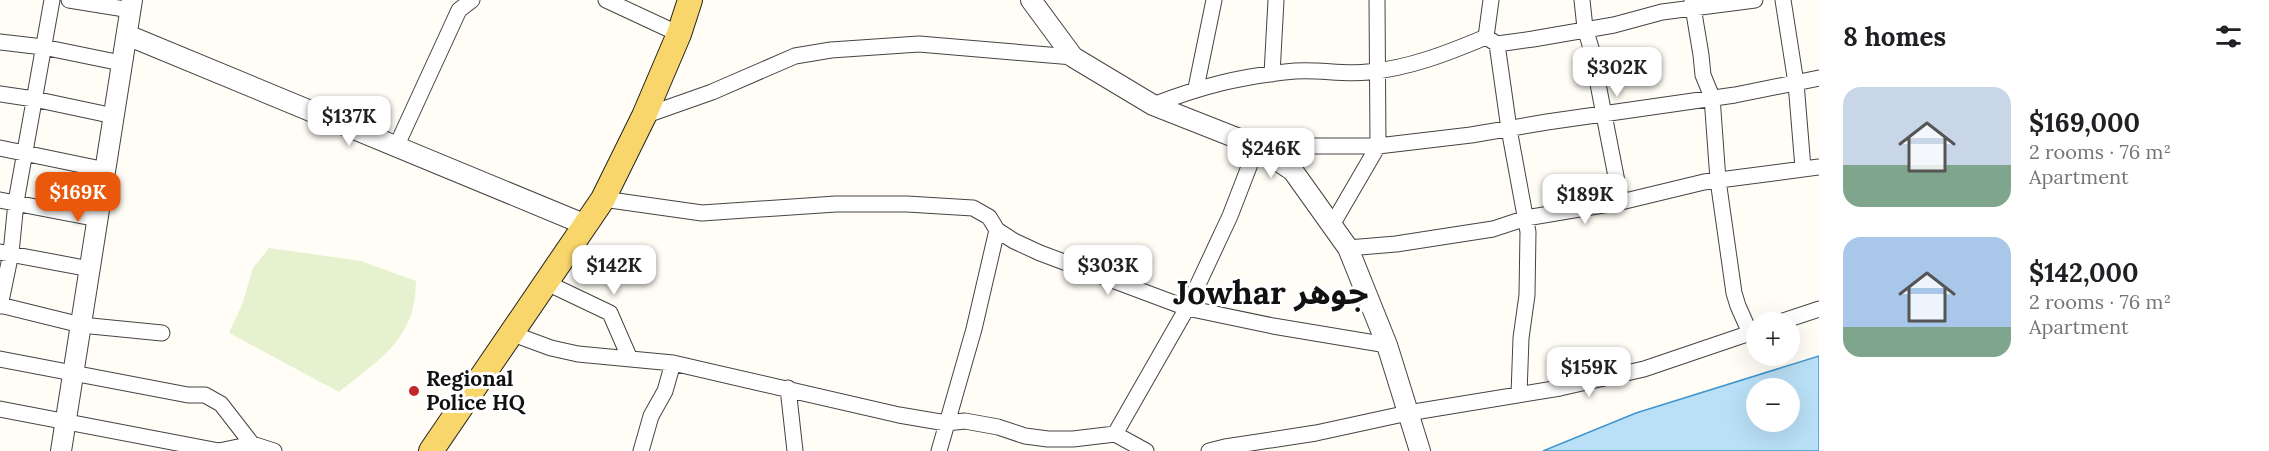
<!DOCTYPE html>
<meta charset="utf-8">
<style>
body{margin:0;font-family:Lora,"Noto Sans Arabic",serif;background:#f6f6f6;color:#202124;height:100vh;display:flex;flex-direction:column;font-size:22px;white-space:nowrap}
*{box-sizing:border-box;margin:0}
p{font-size:20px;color:#757577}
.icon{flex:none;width:33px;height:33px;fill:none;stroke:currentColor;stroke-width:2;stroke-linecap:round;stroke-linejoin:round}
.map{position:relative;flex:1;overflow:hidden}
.panel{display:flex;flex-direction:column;background:#fff;width:450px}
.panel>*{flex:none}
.tools{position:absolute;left:1746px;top:312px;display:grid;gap:12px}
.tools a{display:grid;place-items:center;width:54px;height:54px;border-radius:50%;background:#fff;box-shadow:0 6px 24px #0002;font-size:30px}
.price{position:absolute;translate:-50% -51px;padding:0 14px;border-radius:12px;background:#fff;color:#222;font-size:20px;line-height:39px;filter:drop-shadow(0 2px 3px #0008)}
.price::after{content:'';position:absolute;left:50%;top:36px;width:18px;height:14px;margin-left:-9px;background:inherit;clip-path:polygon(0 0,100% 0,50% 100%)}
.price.selected{background:#ea580c;color:#fff}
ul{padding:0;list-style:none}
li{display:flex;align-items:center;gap:18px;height:150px;padding:0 24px}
li span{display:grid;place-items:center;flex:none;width:168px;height:120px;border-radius:18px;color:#555}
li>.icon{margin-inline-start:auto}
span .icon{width:72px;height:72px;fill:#fffc;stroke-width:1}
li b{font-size:26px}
h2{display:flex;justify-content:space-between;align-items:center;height:72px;padding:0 24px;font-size:26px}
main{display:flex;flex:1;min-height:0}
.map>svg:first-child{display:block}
.pitch{fill:#e6f2cf}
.water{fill:#b9e0f7;stroke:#3f96cf;stroke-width:1.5;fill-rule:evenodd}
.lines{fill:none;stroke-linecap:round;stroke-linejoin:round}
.minor-casing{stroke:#444;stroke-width:17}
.tertiary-casing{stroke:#444;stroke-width:22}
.primary-casing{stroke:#222;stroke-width:26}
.minor{stroke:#fff;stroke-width:15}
.tertiary{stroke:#fff;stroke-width:20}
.primary{stroke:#f9d66b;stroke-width:24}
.poi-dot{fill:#c4262e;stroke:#fff;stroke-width:2}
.labels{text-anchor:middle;stroke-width:6;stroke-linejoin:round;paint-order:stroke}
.poi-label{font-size:21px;font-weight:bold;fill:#111;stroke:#fff;text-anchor:start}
.town-label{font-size:33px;font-weight:bold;fill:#111;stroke:#fff}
</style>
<main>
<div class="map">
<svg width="1819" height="451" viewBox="0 0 1819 451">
<rect width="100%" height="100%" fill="#fffdf5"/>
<path class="pitch" d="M269 248 361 261 416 281C416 339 380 359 339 392L229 333 242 305 253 268Z"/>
<path class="water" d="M1819 356V451H1543L1636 413ZM1756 388H1790V422H1756Z"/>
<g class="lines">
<defs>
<path id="minor" d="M69 0 131 10
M606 0 679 34
M1582 0 1585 28 1591 48 1621 202
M1783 0 1796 83 1803 168
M1692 1 1701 55 1703 75 1712 97 1718 180 1734 293 1738 306 1750 333
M1486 37 1491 0
M0 42 43 47 121 63
M1497 44 1509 129 1528 232 1527 295 1521 338 1519 394
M1272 74 1276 0
M1196 88 1214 0
M0 94 34 99 114 116
M1153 105C1202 86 1241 76 1295 71 1319 69 1344 75 1368 72 1410 68 1448 53 1486 37L1497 44 1533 39 1614 25 1662 12 1755 0
M644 116 712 92 795 56 831 50 919 44 1073 57
M396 147 459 10 472 0
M0 148 106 170
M603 199 702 213 836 204H907L973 208 989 217 997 230 1014 241 1040 253 1187 308 1273 326 1387 345
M0 200 98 219
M1332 225 1378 146 1377 0
M1348 248 1396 244 1493 229 1526 218 1621 202 1704 182 1819 167
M0 252 90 269
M547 283 610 313 630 359
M0 305 81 325 162 333
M0 306 11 253 16 202 52 0
M1780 322 1819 309
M513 334 551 348 578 354 673 363 899 415 946 423 965 421 998 427 1025 436 1048 439H1073L1115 434 1146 451
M0 359 188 395H205L221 404 252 444
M788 388 795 451
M0 409 219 451 252 444 274 451
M1115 434 1187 308 1230 216 1257 146H1378L1471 135 1547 122 1735 95 1819 78
M641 451 651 416 665 391 673 363
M939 451 974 329 997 230
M1209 451 1225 447 1316 433 1408 413 1560 388 1644 369 1756 331"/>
<path id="tertiary" d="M1031 0 1073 57 1153 105 1257 146 1293 171 1348 248 1387 345 1420 451
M127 35 586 225
M61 451 132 0"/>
<path id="primary" d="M431 451 603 199 644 116 679 34 690 0"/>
</defs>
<use href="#minor" class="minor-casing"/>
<use href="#tertiary" class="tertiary-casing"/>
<use href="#primary" class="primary-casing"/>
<use href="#minor" class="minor"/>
<use href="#tertiary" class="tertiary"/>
<use href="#primary" class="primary"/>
</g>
<circle class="poi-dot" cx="414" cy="391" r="6"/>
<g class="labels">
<g class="poi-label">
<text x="426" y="386">Regional<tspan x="426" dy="24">Police HQ</tspan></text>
</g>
<g class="town-label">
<text x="1271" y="304">Jowhar جوهر</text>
</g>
</g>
</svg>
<div class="tools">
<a>+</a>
<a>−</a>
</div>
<b class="price" style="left:1617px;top:98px">$302K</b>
<b class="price" style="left:349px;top:147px">$137K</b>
<b class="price" style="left:1271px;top:179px">$246K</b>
<b class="price selected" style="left:78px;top:223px">$169K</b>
<b class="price" style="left:1585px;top:225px">$189K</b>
<b class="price" style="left:614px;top:296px">$142K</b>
<b class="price" style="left:1108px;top:296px">$303K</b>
<b class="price" style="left:1589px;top:398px">$159K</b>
</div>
<section class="panel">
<h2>8 homes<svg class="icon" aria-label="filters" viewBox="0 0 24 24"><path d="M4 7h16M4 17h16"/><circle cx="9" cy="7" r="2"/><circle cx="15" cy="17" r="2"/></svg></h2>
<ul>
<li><span style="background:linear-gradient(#c9d6e8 65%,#7fa58c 0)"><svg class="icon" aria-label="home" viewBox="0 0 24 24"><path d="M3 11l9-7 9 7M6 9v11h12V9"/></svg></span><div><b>$169,000</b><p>2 rooms · 76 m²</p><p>Apartment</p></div></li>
<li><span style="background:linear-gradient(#a9c7e8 75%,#7fa58c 0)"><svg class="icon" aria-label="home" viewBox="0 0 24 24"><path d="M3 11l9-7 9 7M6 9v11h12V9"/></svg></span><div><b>$142,000</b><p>2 rooms · 76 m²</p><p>Apartment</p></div></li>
</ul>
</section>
</main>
